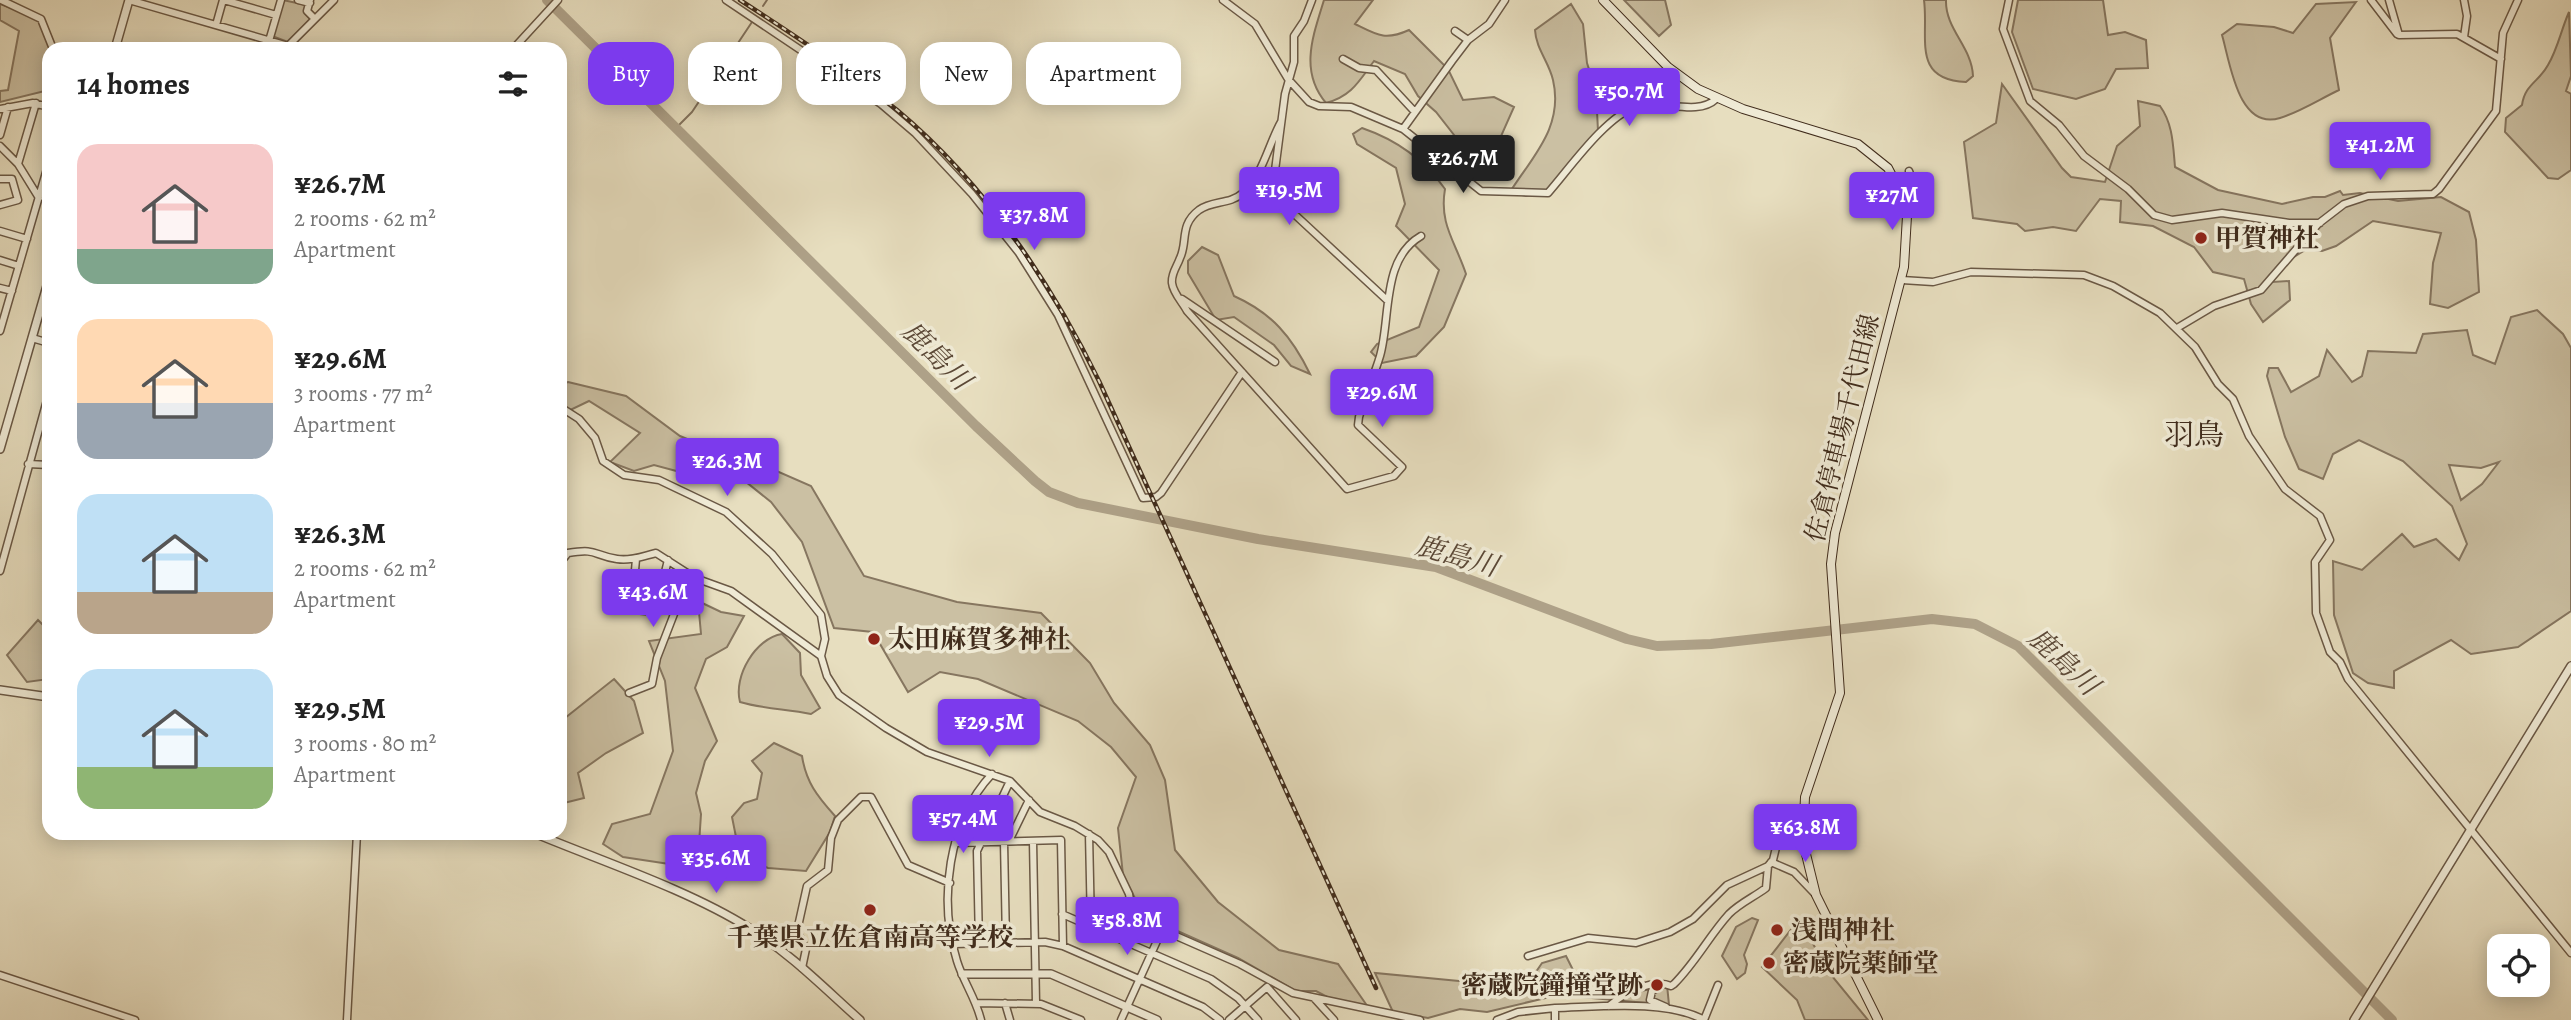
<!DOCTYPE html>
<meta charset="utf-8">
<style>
body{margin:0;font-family:Alegreya,"Noto Serif JP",serif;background:#f2f2f2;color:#222;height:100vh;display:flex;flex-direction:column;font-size:26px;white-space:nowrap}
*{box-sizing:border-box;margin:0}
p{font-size:23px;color:#767676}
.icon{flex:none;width:38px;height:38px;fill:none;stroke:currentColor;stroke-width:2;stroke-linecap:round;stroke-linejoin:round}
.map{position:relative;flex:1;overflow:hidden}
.side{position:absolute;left:42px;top:42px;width:525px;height:798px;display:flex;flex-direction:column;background:#fff;border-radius:21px;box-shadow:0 4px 18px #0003}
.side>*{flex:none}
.guide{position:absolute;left:588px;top:42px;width:665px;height:63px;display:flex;gap:14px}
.controls{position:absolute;left:2487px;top:934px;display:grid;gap:14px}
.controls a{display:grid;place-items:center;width:63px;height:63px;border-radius:14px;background:#fff;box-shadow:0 4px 18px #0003;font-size:35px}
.price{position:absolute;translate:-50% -60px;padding:0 16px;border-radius:7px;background:#7c3aed;color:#fff;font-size:23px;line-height:46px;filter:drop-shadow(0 2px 4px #0008)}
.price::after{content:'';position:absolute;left:50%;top:42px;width:21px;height:16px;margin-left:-10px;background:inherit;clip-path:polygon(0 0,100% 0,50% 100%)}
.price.selected{background:#222;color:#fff}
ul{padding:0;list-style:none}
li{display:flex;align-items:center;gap:21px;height:175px;padding:0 35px}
li span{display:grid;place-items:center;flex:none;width:196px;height:140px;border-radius:21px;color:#555}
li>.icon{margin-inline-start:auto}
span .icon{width:84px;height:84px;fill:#fffc;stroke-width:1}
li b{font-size:30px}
h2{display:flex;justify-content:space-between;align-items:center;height:84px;padding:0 35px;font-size:30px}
.tag{padding:0 24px;border-radius:21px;background:#fff;box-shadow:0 4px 18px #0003;font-size:24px;line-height:63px}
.tag.selected{background:#7c3aed;color:#fff}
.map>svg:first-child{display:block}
.green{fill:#cbc0a3;stroke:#867660;stroke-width:2;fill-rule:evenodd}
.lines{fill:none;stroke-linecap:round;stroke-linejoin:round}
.stream{stroke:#82725d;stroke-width:2}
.river{stroke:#aea188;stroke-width:10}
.minor-casing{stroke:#6a5845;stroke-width:9}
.tertiary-casing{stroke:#6a5845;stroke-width:10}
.secondary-casing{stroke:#402c1c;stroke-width:10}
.minor{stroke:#efead5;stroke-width:6}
.tertiary{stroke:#efead5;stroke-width:7}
.secondary{stroke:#efead5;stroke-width:8}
.rail-casing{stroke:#402c1c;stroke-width:4.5}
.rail{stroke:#efead5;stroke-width:2;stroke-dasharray:5;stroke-linecap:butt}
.poi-dot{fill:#8f2418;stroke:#efead5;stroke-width:2.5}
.labels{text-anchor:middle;stroke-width:7;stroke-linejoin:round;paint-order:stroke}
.poi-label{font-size:26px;font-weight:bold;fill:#402c1c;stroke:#efead5;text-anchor:start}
.street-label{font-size:26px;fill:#402c1c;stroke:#efead5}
.water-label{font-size:28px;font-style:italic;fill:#5c4937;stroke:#efead5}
.quarter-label{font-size:30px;fill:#402c1c;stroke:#efead5}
</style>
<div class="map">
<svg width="2571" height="1020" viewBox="0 0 2571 1020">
<rect width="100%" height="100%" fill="#e7debf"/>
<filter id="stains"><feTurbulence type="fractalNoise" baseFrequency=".00286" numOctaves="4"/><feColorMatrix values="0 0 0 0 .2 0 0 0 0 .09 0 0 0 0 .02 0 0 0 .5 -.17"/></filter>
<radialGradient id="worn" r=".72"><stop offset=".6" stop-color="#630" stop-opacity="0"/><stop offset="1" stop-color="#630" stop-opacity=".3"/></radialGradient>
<path class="green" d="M283 0 306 5 304 12 310 19 288 42 272 36Z
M1324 0H1373L1355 24C1377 35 1385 41 1409 30L1448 69 1463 100 1494 97 1514 107 1494 152 1485 154 1458 140 1436 112 1418 96 1405 74 1374 61C1359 81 1352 96 1326 103 1299 71 1313 36 1324 0Z
M1624 0H1665L1671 25 1659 36Z
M1924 0H1946C1945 29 1972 47 1973 76L1966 82C1911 80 1929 37 1924 0Z
M2018 0H2103L2108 35 2125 32 2146 40 2148 68 2116 69 2105 89 2076 99 2033 89 2012 32Z
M2356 2 2330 38 2339 90C2320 99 2300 112 2280 118 2238 131 2230 62 2222 35L2237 24 2274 27 2293 33 2316 4Z
M0 4 37 17 49 37V90L0 102V91L8 90 19 31 0 20Z
M1571 4 1583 24 1587 63 1596 91 1598 131 1550 191 1526 196 1510 192C1532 157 1564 127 1553 80 1549 62 1536 49 1535 30Z
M2569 12 2571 76 2566 91 2571 94V170L2558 179 2548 178 2505 132 2506 118 2522 105C2525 84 2539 82 2548 65 2558 48 2561 30 2569 12Z
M2002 84 2062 168 2071 177 2105 182 2117 146 2140 126 2138 101 2160 106C2173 124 2173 145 2175 167L2218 190 2282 204 2313 197H2325L2340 191 2343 195 2360 193 2398 201 2441 197 2469 212 2476 240 2479 292 2448 308 2430 304 2433 263 2441 233 2373 221 2336 246 2322 251 2307 249 2277 267 2273 282 2289 281 2290 300 2263 322 2251 304 2244 279 2213 272 2194 247 2153 226 2120 222 2121 201 2100 199 2076 231 2053 227 2025 231 2017 224 1973 218 1964 142 1996 123Z
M1362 128C1397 140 1424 159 1445 189 1439 224 1455 241 1466 274L1444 327 1416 356 1382 363 1371 352 1377 344 1419 327 1439 270 1396 226 1405 204 1396 168 1357 144 1353 134Z
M1202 247 1218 255 1234 296C1272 313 1292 337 1310 374L1291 366 1274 345 1234 317 1216 320 1188 273V261Z
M2537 310 2563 334 2571 348V611L2518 647 2471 654 2451 640 2394 671V688L2368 683 2353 673 2334 615 2333 561 2362 570 2402 534 2414 547 2436 539 2459 560 2467 544 2452 506 2403 461 2359 440 2333 454 2323 479 2299 469 2285 437 2267 376 2269 368H2278L2291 392 2319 376 2327 350 2352 382 2362 376 2368 351 2416 353 2423 334 2467 330 2473 355 2495 364 2511 317ZM2499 462 2482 484 2461 500 2449 465 2481 468Z
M568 382 626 396 680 436 711 449 740 455 811 486 864 576 957 602 1041 613 1090 663 1114 703 1150 745 1165 780 1175 850 1218 902 1279 950 1338 964 1368 1007 1335 1001 1316 991H1296L1238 958 1155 921 1140 908 1123 875 1118 828 1136 777 1111 747 1078 721 978 679 940 672 908 692 873 632 834 628 802 542 771 502 741 478 680 472 654 465 634 471 610 462 640 433 589 401 560 415V385Z
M698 601 721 612 744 616 727 647 706 659 695 688 717 741 705 761 696 793 701 814 699 844 703 864 689 867 623 857 603 844 612 824 650 814 673 751 665 681 649 641 701 634Z
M38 620 49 631V679L27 682 7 655Z
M782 634 800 653 801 675 820 708 811 714C787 709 763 709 740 702 733 676 756 638 782 634Z
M614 679 634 701 643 733 606 753 578 773 584 798 560 804V722Z
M774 743 802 756C806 782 817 796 835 816L830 832 806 871 768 868 740 857 732 817 744 803 757 799 762 773 752 761Z
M1752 918 1758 920 1744 955 1747 964 1745 973 1737 979 1722 956 1736 927Z
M1793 927 1811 940 1827 970 1868 1020H1805L1797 1000 1762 967Z
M1566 956 1582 988 1633 993 1667 985 1669 1005 1558 995 1487 1012 1460 1009 1428 1018 1393 1012 1375 973 1480 983 1529 982 1542 963Z"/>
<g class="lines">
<path class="stream" d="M763 6 767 0
M677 127 692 112 752 22"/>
<path class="river" d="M547 0 976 426 1035 481 1049 492 1078 503 1258 539 1436 567 1627 639 1657 646 1711 644 1932 619 1975 624 2018 646 2392 1020"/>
<defs>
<path id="minor" d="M1 0 41 19 53 49
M129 0 288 46 334 0
M224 0 276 15
M298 0 310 3
M310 0 307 11 315 19
M726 0 881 104 915 133 972 194 1019 253 1058 315 1143 498 1156 497 1161 493 1242 372
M1223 0 1255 24 1288 79 1309 102 1319 106 1351 107 1403 129 1481 191 1548 193C1570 168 1605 117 1637 106 1661 99 1697 117 1716 99
M1312 0 1304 21 1294 36V62L1285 94 1271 201 1292 212 1388 301
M2009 0 2003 29 2030 101 2059 125 2084 156 2128 189 2154 215 2172 220 2222 213 2289 223H2320
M2371 0 2397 34
M2389 0 2399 35 2457 34 2501 59
M216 25 223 0
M1455 31 1468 40
M2464 37 2467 16 2464 0
M269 41 281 0
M513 49 558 0
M1343 59 1359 68 1376 70 1414 111
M36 103 18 164 39 198
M0 109 33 103 49 107
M1281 122C1269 143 1262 177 1243 193 1229 205 1213 200 1199 210 1179 225 1188 242 1180 258 1177 267 1171 273 1172 283 1173 293 1183 303 1187 311L1347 489 1394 476 1402 467 1358 425 1359 417C1365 396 1374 376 1380 356 1391 318 1381 259 1421 236
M1403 129 1452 61 1468 40 1489 24 1505 0
M0 135 8 107
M0 146 18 164
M0 179H12L18 200 0 205
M1907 209C1912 198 1914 182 1909 171
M0 231 27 239
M0 260 19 266
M1902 280 1933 282 1971 272 2084 275 2113 286 2160 313 2195 347 2218 384 2233 399 2249 436 2285 489 2320 516 2330 540 2315 562 2316 613 2330 652 2340 662 2348 679 2571 953
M0 288 12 291
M1182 299 1275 362
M2177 328 2214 306 2261 290 2318 224 2344 204 2368 196 2433 194 2439 189 2496 111 2503 33 2518 0
M0 331 49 162
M32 338 49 343
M560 410H565L579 419 595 438 603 461 624 475 659 480 726 512 772 554 821 615 825 639 821 656
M28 464 49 465
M636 559 632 605 635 610 655 612 668 560
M560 563 568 553C598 548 592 555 617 559 631 561 643 556 656 553L695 578 731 591 821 656 827 676 839 695 886 728 927 752 1010 781 1040 812 1075 826 1098 840 1109 852 1129 894 1132 911 1142 921 1240 964 1293 993 1420 1020
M0 571 49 393
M629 693 652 684 657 658 674 614 675 599 690 593 695 578
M1089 834 1091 927
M1009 841 1029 800
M1033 841 1036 1003
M1004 842 1006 942
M955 843 1061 840 1063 946
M1771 862 1794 872 1815 894
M1062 914 1211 979 1238 998 1258 1020
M979 943 977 851 1010 781
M953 944 1045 942 1063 946 1203 1007 1220 1020
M1528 956 1588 938 1636 943 1670 932 1693 919 1727 885 1768 866 1773 860 1781 827 1796 809 1803 808
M802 968 806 949 797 931 807 886 828 870 831 838 838 820 861 797H871L908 865 950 883
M0 975 135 1020
M1661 986 1652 991 1650 1000 1666 1007
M1314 998 1334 1020
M976 1003 1041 1004 1081 1020
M1005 1003 1010 1020
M1609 1006C1623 994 1652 978 1671 986L1674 984C1696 962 1709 936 1729 914 1740 903 1754 897 1766 888L1768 866
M347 1020 357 833
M981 1020C976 999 963 981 957 961 938 900 948 821 992 774
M1121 1020 1162 930
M1229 1020 1267 987 1296 1020
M1497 1020 1518 1012 1555 1008
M1555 1020V1008C1597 1007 1666 999 1704 1020
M1704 1020 1718 985"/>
<path id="tertiary" d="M115 49 129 0
M0 449 49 279
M0 690 49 697
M534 833C601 861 689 890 749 928 790 953 824 988 860 1020
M962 974H1051L1157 1020
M2354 1020 2571 666"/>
<path id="secondary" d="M1603 0 1668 67 1698 89 1743 109 1858 144 1888 168 1901 193 1907 216 1904 267 1835 533 1831 564 1840 693 1805 797 1803 842 1816 895 1878 1020"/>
</defs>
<use href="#minor" class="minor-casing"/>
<use href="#tertiary" class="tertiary-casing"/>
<use href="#secondary" class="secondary-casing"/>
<use href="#minor" class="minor"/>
<use href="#tertiary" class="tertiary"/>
<use href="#secondary" class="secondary"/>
<defs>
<path id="rail" d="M740 0C794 35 847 70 897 110 983 182 1050 281 1099 381L1376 988"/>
</defs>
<use href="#rail" class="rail-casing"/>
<use href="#rail" class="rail"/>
</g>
<g class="poi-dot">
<circle cx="2201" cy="238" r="7"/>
<circle cx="874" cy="639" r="7"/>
<circle cx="870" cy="910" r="7"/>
<circle cx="1777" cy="930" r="7"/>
<circle cx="1769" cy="963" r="7"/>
<circle cx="1657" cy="985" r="7"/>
</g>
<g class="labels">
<g class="poi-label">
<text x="2215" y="247">甲賀神社</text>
<text x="888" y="648">太田麻賀多神社</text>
<text x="1791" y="939">浅間神社</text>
<text x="870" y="946" text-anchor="middle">千葉県立佐倉南高等学校</text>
<text x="1783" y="972">密蔵院薬師堂</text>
<text x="1643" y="994" text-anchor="end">密蔵院鐘撞堂跡</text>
</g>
<g class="street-label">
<text transform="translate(1842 428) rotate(-76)" y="9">佐倉停車場千代田線</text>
</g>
<g class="water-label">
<text transform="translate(937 355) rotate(45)" y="10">鹿島川</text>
<text transform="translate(1457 555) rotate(16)" y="10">鹿島川</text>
<text transform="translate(2064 661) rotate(43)" y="10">鹿島川</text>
</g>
<g class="quarter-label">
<text x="2194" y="445">羽鳥</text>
</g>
</g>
<rect width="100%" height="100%" filter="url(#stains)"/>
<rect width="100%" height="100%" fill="url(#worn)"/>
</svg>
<div class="controls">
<a><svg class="icon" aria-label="locate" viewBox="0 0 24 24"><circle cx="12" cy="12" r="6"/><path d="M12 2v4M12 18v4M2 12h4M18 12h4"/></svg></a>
</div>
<b class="price" style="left:1629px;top:128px">¥50.7M</b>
<b class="price" style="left:2380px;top:182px">¥41.2M</b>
<b class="price selected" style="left:1463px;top:195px">¥26.7M</b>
<b class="price" style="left:1289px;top:227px">¥19.5M</b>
<b class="price" style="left:1892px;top:232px">¥27M</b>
<b class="price" style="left:1034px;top:252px">¥37.8M</b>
<b class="price" style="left:1382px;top:429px">¥29.6M</b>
<b class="price" style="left:727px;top:498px">¥26.3M</b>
<b class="price" style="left:653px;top:629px">¥43.6M</b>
<b class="price" style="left:989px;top:759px">¥29.5M</b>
<b class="price" style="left:963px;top:855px">¥57.4M</b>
<b class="price" style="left:1805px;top:864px">¥63.8M</b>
<b class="price" style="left:716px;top:895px">¥35.6M</b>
<b class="price" style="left:1127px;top:957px">¥58.8M</b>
<div class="guide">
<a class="tag selected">Buy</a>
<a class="tag">Rent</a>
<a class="tag">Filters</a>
<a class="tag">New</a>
<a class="tag">Apartment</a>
</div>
<section class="side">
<h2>14 homes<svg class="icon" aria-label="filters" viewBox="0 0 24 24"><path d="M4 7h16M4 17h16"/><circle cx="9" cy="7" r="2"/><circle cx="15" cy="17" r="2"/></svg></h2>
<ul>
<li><span style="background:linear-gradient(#f6c9c9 75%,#7fa58c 0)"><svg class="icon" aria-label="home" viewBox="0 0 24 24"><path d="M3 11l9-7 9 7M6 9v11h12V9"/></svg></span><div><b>¥26.7M</b><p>2 rooms · 62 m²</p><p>Apartment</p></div></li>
<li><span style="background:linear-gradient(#ffd9b3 60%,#9aa5b1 0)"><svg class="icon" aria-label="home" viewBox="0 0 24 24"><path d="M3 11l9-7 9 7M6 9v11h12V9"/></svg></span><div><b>¥29.6M</b><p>3 rooms · 77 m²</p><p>Apartment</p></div></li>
<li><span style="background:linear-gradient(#bfe0f5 70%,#b9a48a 0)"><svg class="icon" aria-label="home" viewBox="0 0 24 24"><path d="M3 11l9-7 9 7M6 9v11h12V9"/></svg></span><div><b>¥26.3M</b><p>2 rooms · 62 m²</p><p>Apartment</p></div></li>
<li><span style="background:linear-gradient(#bfe0f5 70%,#8fb573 0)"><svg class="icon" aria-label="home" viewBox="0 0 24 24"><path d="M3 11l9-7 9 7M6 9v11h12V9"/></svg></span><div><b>¥29.5M</b><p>3 rooms · 80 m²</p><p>Apartment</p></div></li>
</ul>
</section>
</div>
